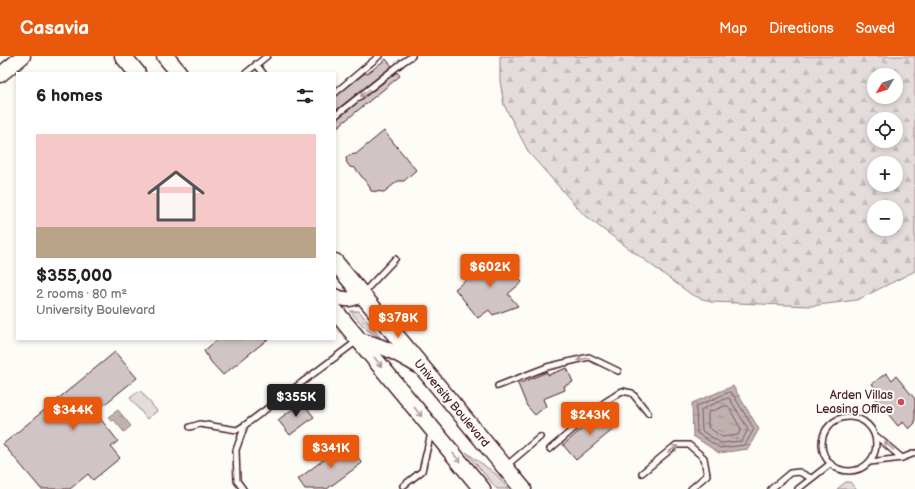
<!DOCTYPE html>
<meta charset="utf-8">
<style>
body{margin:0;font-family:"Balsamiq Sans",sans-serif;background:#f6f6f6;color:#222;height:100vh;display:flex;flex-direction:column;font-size:15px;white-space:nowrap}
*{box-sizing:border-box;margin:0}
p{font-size:13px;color:#767676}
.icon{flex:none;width:22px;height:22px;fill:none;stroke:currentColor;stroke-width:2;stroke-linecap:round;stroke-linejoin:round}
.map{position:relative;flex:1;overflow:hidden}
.drawer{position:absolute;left:16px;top:16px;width:320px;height:268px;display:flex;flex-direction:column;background:#fff;border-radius:0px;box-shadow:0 2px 6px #0003}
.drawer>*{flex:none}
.needle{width:26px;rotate:231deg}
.controls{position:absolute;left:867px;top:12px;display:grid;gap:8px}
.controls a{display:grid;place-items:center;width:36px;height:36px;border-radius:50%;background:#fff;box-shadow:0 2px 6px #0003;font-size:20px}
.price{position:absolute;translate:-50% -34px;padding:0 9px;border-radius:4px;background:#ea580c;color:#fff;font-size:13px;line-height:26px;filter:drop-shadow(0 1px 2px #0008)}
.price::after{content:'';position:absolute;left:50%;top:24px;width:12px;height:9px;margin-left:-6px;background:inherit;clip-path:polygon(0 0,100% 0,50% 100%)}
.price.selected{background:#222;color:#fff}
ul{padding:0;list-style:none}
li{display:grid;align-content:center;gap:8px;height:212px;padding:0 20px}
li span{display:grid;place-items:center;height:124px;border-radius:0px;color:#555}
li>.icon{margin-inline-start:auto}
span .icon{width:72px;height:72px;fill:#fffc;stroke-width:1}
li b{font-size:17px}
h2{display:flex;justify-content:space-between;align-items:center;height:48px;padding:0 20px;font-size:17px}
header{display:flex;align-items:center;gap:24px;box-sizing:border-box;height:56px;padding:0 20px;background:#ea580c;color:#fff}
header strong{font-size:19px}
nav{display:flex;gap:22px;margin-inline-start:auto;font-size:14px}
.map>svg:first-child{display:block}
.grass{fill:url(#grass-tufts);stroke:#967e82}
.forest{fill:url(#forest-firs);stroke:#967e82;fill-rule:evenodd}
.green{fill:#e3dcda;stroke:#967e82}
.water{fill:url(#water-ripples);stroke:#91777b}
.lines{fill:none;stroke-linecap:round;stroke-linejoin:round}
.shore{stroke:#795961;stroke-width:1}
.building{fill:#d0c5c4;stroke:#4a1f2b}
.lane-casing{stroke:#4a1f2b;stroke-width:8}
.secondary-casing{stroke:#4a1f2b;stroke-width:17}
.primary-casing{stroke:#4a1f2b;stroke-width:19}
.lane{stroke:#fdfcf7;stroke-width:5}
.secondary{stroke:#fdfcf7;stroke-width:14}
.primary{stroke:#fdfcf7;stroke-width:16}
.oneway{stroke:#ac999b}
.poi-dot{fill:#d1495b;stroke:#fdfcf7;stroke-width:1.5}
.labels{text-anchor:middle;stroke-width:4;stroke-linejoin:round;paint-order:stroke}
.poi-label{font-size:12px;fill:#4a1f2b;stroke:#fdfcf7;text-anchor:end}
.street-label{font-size:12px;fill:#4a1f2b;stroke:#fdfcf7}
</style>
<header>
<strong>Casavia</strong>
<nav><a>Map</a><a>Directions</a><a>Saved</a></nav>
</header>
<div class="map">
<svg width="915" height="433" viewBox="0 0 915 433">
<defs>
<pattern id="grass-tufts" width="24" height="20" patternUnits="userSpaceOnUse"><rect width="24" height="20" fill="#e3dcda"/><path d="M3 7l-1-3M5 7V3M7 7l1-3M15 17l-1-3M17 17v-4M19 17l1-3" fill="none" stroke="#c4bcbb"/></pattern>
<pattern id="forest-firs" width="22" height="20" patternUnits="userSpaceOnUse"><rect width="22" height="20" fill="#e3dcda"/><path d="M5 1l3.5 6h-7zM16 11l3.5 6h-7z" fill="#c4bcbb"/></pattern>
<pattern id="water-ripples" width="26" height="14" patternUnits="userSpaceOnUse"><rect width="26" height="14" fill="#c0b1b1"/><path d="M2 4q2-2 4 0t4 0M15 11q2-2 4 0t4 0" fill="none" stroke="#9e8f90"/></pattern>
</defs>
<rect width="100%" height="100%" fill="#fdfcf7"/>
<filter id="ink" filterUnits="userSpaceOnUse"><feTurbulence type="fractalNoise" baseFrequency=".025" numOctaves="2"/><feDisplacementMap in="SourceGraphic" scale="8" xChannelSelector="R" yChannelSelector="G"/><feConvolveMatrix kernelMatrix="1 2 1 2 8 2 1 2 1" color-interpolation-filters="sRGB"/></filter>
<g filter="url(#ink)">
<path class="grass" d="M350 255H359L381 282 367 274Z
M466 396 497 419 508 433H497Z"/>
<path class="forest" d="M500 0H915V215L857 244 811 250 711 246 692 239 585 160 529 97 504 49 500 25ZM874 19H896V41H874ZM874 63H896V85H874ZM874 107H896V129H874ZM874 151H896V173H874Z"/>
<path class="green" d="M140 334 157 355 147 363 130 342Z
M846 426H850L856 433H837Z"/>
<path class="water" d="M733 330 759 373 748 393 719 397 693 380 692 347Z
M118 354 131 370 124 376 114 364 111 365 108 361Z"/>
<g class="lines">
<path class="shore" d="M730 336 732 337 754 373 745 389 720 392 697 377 696 351Z
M728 342 730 343 748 373 742 385 721 387 702 375 701 354Z
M725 350H728L741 373 738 379 722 381 708 371V357Z"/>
</g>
<path class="building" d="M386 3 392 10 335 55V41L365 17 367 18Z
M397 16 400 20 335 73V64Z
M384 75 416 114 404 125H398L384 136 371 135 369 130 355 112 350 111 347 107 346 102 349 99 356 98Z
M499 197 522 226 508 238 518 250 493 259 489 254 478 262 455 233Z
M218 283H268L223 319 211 306 204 295Z
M115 296 137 322 95 356 118 385 111 391 120 402 93 424 88 418 70 433H41L3 388Z
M567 312 573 326 564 330 565 334 543 343 546 350 535 359 527 350 518 328 547 316 548 319Z
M886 317 892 324 896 320 915 343V367L909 373 903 366 898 370 873 340 878 335 872 328Z
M302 346 314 361 290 379 278 364Z
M603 355 616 371 576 404 563 389Z
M347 386 362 407 327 433H305L298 423Z"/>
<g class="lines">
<defs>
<path id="lane" d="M256 8 263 17
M246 17 267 0
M335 37 379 0
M335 60 403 6 412 0
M363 237 395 203
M498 330 547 311 589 301 618 315
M822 388a27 27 0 1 1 54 0a27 27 0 1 1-54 0Z
M190 371 200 368 237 374 245 369 357 285
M875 379 902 402
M550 393 605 346 622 335 632 337 648 357
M870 406 902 402 915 397
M506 410 540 381
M642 417 676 389H689L704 402 707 419 691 433
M403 430 422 415 431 377
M243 433 237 425 236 394 245 369
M771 433 790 417 799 416 811 422
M798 433 830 408"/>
<path id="secondary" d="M0 19 23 0
M335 240C346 245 352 244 362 238
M359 284C383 289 399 299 420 311"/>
<path id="primary" d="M123 0 137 17
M165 0 179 17
M335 206 523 433
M335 255 482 433"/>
</defs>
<use href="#lane" class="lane-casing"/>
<use href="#secondary" class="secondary-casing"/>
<use href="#primary" class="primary-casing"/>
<use href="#lane" class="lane"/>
<use href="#secondary" class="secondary"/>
<use href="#primary" class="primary"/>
</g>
<defs><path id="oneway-shaft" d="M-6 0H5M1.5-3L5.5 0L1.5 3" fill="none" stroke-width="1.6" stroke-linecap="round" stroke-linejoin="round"/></defs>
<g class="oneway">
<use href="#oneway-shaft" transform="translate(365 37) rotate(141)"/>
<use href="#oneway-shaft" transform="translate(583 303) rotate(169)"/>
<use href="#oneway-shaft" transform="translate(378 306) rotate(51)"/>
<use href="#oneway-shaft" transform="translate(418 356) rotate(51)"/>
<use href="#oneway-shaft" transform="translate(889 390) rotate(-139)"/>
<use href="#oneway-shaft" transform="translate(673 393) rotate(-33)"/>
<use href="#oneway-shaft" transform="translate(457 402) rotate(50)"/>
</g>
</g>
<circle class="poi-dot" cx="901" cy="346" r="4"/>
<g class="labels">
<g class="poi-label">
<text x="893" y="343">Arden Villas<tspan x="893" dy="14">Leasing Office</tspan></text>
</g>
<g class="street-label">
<text transform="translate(452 347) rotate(50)" y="4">University Boulevard</text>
</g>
</g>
</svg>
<div class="controls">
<a><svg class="needle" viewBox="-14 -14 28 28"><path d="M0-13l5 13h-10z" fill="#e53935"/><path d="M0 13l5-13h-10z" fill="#767676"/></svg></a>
<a><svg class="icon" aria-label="locate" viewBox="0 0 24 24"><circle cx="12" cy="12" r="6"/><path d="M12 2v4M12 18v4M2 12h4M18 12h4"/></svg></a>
<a>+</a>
<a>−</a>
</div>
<b class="price" style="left:490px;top:232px">$602K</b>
<b class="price" style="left:398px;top:283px">$378K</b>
<b class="price selected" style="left:296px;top:362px">$355K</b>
<b class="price" style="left:73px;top:375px">$344K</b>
<b class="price" style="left:590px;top:380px">$243K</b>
<b class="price" style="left:331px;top:413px">$341K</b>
<section class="drawer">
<h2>6 homes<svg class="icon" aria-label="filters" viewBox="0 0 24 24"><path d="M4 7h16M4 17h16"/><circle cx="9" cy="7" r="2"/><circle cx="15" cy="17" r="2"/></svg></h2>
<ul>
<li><span style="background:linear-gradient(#f6c9c9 75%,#b9a48a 0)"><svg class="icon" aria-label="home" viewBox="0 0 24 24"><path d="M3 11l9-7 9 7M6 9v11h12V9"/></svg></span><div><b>$355,000</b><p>2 rooms · 80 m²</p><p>University Boulevard</p></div></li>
</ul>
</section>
</div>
